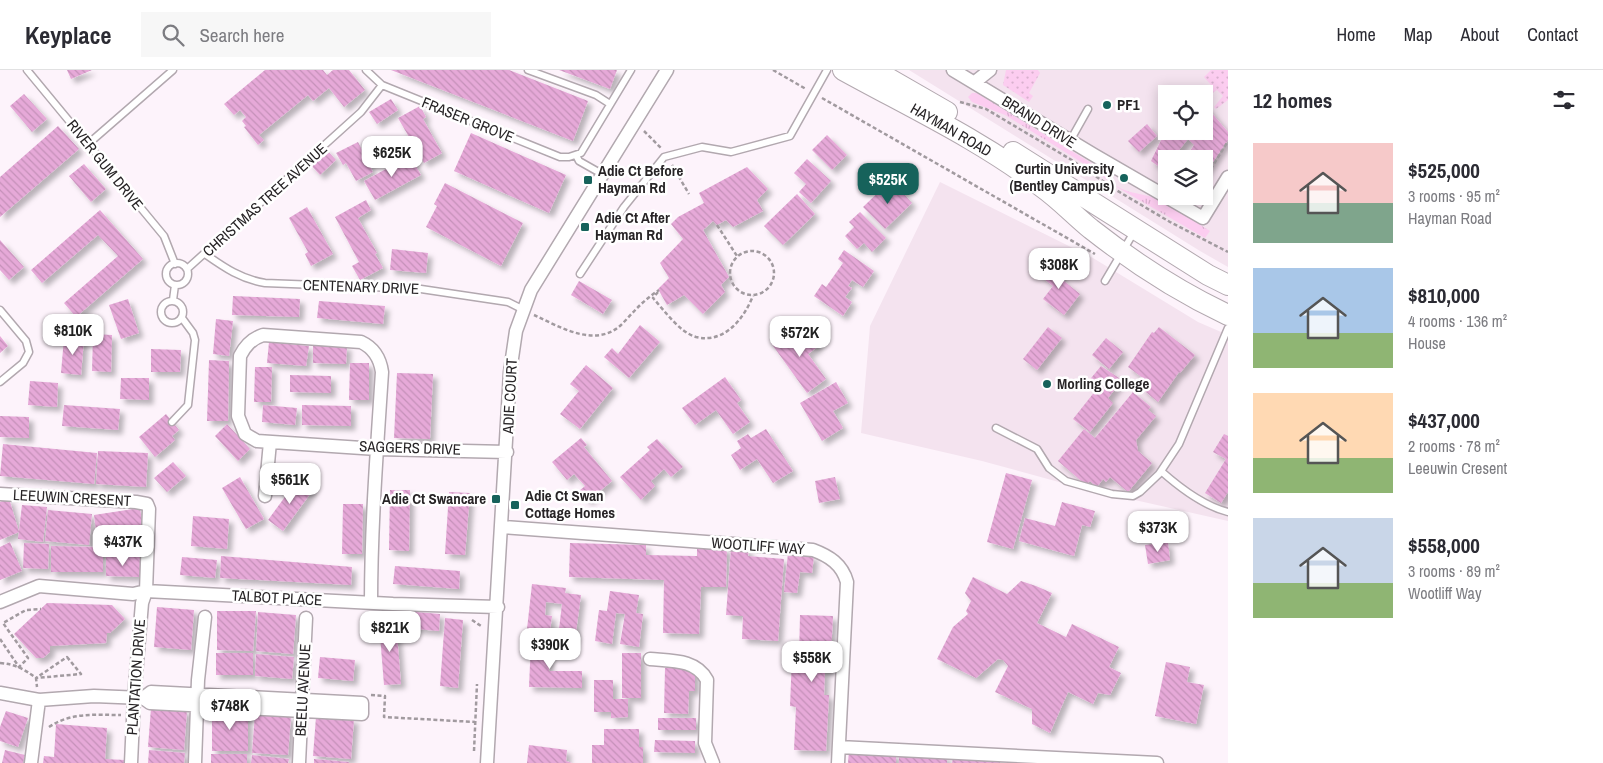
<!DOCTYPE html>
<meta charset="utf-8">
<style>
body{margin:0;font-family:"Archivo Narrow",sans-serif;background:#f7f7f7;color:#2b2b33;height:100vh;display:flex;flex-direction:column;font-size:19px;white-space:nowrap}
*{box-sizing:border-box;margin:0}
p{font-size:16px;color:#7c7c81}
.icon{flex:none;width:28px;height:28px;fill:none;stroke:currentColor;stroke-width:2;stroke-linecap:round;stroke-linejoin:round}
.map{position:relative;flex:1;overflow:hidden}
.side{display:flex;flex-direction:column;background:#fff;width:375px}
.side>*{flex:none}
.fabs{position:absolute;left:1158px;top:15px;display:grid;gap:10px}
.fabs a{display:grid;place-items:center;width:55px;height:55px;border-radius:0px;background:#fff;box-shadow:0 2px 12px #0003;font-size:25px}
.price{position:absolute;translate:-50% -42px;padding:0 11px;border-radius:10px;background:#fff;color:#222;font-size:16px;line-height:32px;filter:drop-shadow(0 1px 2px #0008)}
.price::after{content:'';position:absolute;left:50%;top:30px;width:15px;height:11px;margin-left:-8px;background:inherit;clip-path:polygon(0 0,100% 0,50% 100%)}
.price.active{background:#16625b;color:#fff}
ul{padding:0;list-style:none}
li{display:flex;align-items:center;gap:15px;height:125px;padding:0 25px}
li span{display:grid;place-items:center;flex:none;width:140px;height:100px;border-radius:0px;color:#555}
li>.icon{margin-inline-start:auto}
span .icon{width:60px;height:60px;fill:#fffc;stroke-width:1}
li b{font-size:21px}
h2{display:flex;justify-content:space-between;align-items:center;height:60px;padding:0 25px;font-size:21px}
header{display:flex;align-items:center;gap:30px;box-sizing:border-box;height:70px;padding:0 25px;background:#fff;border-bottom:1px solid #e1e1e2}
header strong{font-size:24px}
nav{display:flex;gap:28px;margin-inline-start:auto;font-size:18px}
.search{width:350px;height:45px;background:#f7f7f7;display:flex;align-items:center;gap:12px;box-sizing:border-box;padding:0 18px;border-radius:0px;color:#7c7c81;font-size:19px}
main{display:flex;flex:1;min-height:0}
.map>svg:first-child{display:block}
.built{fill:#f4e3ef;fill-rule:evenodd}
.grass{fill:url(#grass-tufts)}
.park{fill:url(#park-dots)}
.building{fill:url(#building-back-hatch);filter:url(#shadow)}
.lines{fill:none;stroke-linecap:round;stroke-linejoin:round}
.service-casing{stroke:#b2a8af;stroke-width:9}
.minor-casing{stroke:#b2a8af;stroke-width:15}
.primary-casing{stroke:#b2a8af;stroke-width:22}
.path{stroke:#a19a9f;stroke-width:2.5;stroke-dasharray:4 2.5;stroke-linecap:butt}
.service{stroke:#fff;stroke-width:6}
.minor{stroke:#fff;stroke-width:12}
.primary{stroke:#fff;stroke-width:20}
.poi-dot{fill:#16625b;stroke:#fff;stroke-width:2}
.labels{text-anchor:middle;stroke-width:5;stroke-linejoin:round;paint-order:stroke}
.poi-label{font-size:15px;font-weight:bold;fill:#272426;stroke:#fff;text-anchor:start}
.street-label{font-size:15px;fill:#272426;stroke:#fff}
</style>
<header>
<strong>Keyplace</strong>
<div class="search"><svg class="icon" aria-label="search" viewBox="0 0 24 24"><circle cx="10" cy="10" r="6"/><path d="M15 15l6 6"/></svg>Search here</div>
<nav><a>Home</a><a>Map</a><a>About</a><a>Contact</a></nav>
</header>
<main>
<div class="map">
<svg width="1228" height="693" viewBox="0 0 1228 693">
<defs>
<pattern id="grass-tufts" width="24" height="20" patternUnits="userSpaceOnUse" patternTransform="scale(1.25)"><rect width="24" height="20" fill="#fccdf0"/><path d="M3 7l-1-3M5 7V3M7 7l1-3M15 17l-1-3M17 17v-4M19 17l1-3" fill="none" stroke="#d8b0ce"/></pattern>
<pattern id="park-dots" width="8" height="8" patternUnits="userSpaceOnUse" patternTransform="scale(1.25)"><rect width="8" height="8" fill="#fccdf0"/><path d="M2 2h.1M6 6h.1" fill="none" stroke="#d8b0ce" stroke-width="1.8" stroke-linecap="round"/></pattern>
<pattern id="building-back-hatch" width="6" height="6" patternUnits="userSpaceOnUse" patternTransform="scale(1.25)"><rect width="6" height="6" fill="#e6a9d8"/><path d="M-1 5l2 2M0 0l6 6M5-1l2 2" fill="none" stroke="#c591b9"/></pattern>
<filter id="shadow"><feDropShadow dx="4.5" dy="4.5" stdDeviation="2.5" flood-color="#0004"/></filter>
</defs>
<rect width="100%" height="100%" fill="#fdf3fb"/>
<path class="built" d="M909 0H1228V197L1200 181ZM1166 24H1204V61H1166ZM1166 89H1204V126H1166Z
M940 112 1093 188 1198 252 1228 265V451L1077 417 982 391 861 363 870 256Z"/>
<path class="grass" d="M972 23H977L1101 99C1108 119 1134 123 1149 126 1161 129 1197 153 1210 161L1205 168 1115 116 1094 100 1005 45 972 32 968 27Z"/>
<path class="park" d="M1006 0H1038L1040 3 1029 23 1033 26 1029 32 1003 15Z
M1211 0H1228V30L1216 39 1214 37 1223 26 1217 20 1205 28 1203 24 1211 15 1204 7Z"/>
<path class="building" d="M67 0H92L71 9Z
M265 0H323L327 5 333 0H349L365 20 344 37 329 18 313 31 308 25 259 65 264 70 258 75 244 57 246 56 242 51 246 47 240 40 234 45 224 34Z
M391 0H509L588 31 573 71Z
M559 0H617L610 19Z
M24 24 47 49 32 62 10 36Z
M391 29 398 40 377 54 369 42Z
M1204 34 1228 62V70L1204 105V89H1185L1194 75 1188 69 1172 89H1166L1165 101 1151 91 1162 68 1169 61H1204Z
M420 36 426 47 423 49 442 83 424 93 398 48Z
M1147 54 1157 66 1139 82 1128 71Z
M58 56 79 79 0 147V107Z
M471 63 566 105 549 143 454 101Z
M827 65 847 85 832 100 812 80Z
M358 72 373 102 356 111 346 93 343 95 336 83Z
M325 78 336 90 320 105 309 93Z
M410 86 421 105 375 130 364 111Z
M807 89 831 111 811 133 799 122 806 114 794 103Z
M84 94 106 119 91 132 69 106Z
M747 97 768 119 757 130 763 141 733 157 726 150 717 155 713 151 703 160 729 207 721 215 725 222 703 244 684 225 667 235 658 219 669 208 660 193 683 169 671 154 678 147 704 133 699 123Z
M891 110 912 133 885 159 863 137Z
M445 113 523 153 501 196 426 157 437 136 434 134Z
M797 124 815 144 783 175 764 156Z
M366 130 371 140 358 148 377 183 375 184 383 198 360 210 352 196 359 192 335 147Z
M307 137 333 184 311 196 305 184 308 182 289 148Z
M100 140 143 189 76 247 64 233 118 186 98 165 42 213 31 200Z
M860 142 886 168 872 182 864 173 857 179 845 166 854 157 849 152Z
M0 170 24 197 9 210 0 200Z
M392 179 428 183 426 203 390 200Z
M844 180 874 201 863 217 852 210 848 216 852 218 845 227 852 232 843 246 814 226 822 214 826 217 843 193 838 189Z
M1050 193 1062 203 1059 207 1080 224 1064 245 1043 229 1053 216 1040 206Z
M579 211 612 230 603 244 571 225Z
M233 226 300 229 299 247 232 245Z
M128 229 139 263 121 269 109 235Z
M319 231 385 236 383 254 317 248Z
M216 249 233 251 229 286 213 284Z
M640 255 660 272 629 308 604 287 612 278 618 284Z
M1048 257 1062 268 1037 300 1023 289Z
M1159 257 1195 285 1180 303 1179 302 1158 332 1141 318 1147 311 1128 297 1152 262 1154 263Z
M806 258 819 276 808 284 826 309 807 323 771 273 785 263 790 270Z
M93 264 112 265 111 302 92 301Z
M0 266 8 276 0 283Z
M64 268 84 269 81 305 61 303Z
M1106 268 1123 282 1109 299 1092 285Z
M269 272 309 276 306 296 267 293Z
M313 274 347 276 346 294 313 293Z
M151 279 181 280 180 302H151Z
M209 290 229 291 228 351H207Z
M350 293H369V330H349Z
M586 295 613 318 580 359 560 344 579 321 570 314Z
M1101 296 1122 310 1108 328 1113 333 1090 362 1073 349 1096 320 1087 313Z
M255 297H272L271 332H254Z
M397 303 433 304 430 369 394 368Z
M290 305 331 306V323L290 322Z
M725 307 741 330 737 333 750 352 733 364 716 340 695 355 682 338Z
M121 308H149V330L120 329Z
M30 311 58 313 57 337 28 335Z
M836 312 848 333 833 341 843 358 822 371 800 333Z
M1133 322 1151 337 1148 340 1156 346 1136 370 1138 381 1152 393 1128 422 1110 407 1106 412 1103 409 1097 417 1090 411 1086 415 1058 391 1084 359 1095 368Z
M64 335 120 339 118 360 62 356Z
M263 335 297 338 295 355 262 352Z
M302 335 351 336V356L302 355Z
M166 344 179 360 172 366 175 370 155 387 139 367Z
M0 346 29 347V368L0 367Z
M227 354 250 379 238 391 215 366Z
M766 359 793 401 773 413 757 389 740 400 731 385 741 378 737 371 748 364 751 368Z
M1224 364 1228 366V422L1221 433 1205 423 1226 389 1213 382Z
M581 368 587 375 584 377 612 411 588 431 579 421 585 416 574 404 567 410 552 392Z
M657 369 683 397 671 407 664 399 651 411 655 416 641 430 620 407 650 380 647 377Z
M3 374 97 383 94 414 0 406Z
M98 381 148 383 146 417 96 414Z
M173 392 186 406 167 422 154 408Z
M1006 403 1032 410 1013 479 987 472Z
M240 407 264 449 246 459 222 418Z
M835 407 840 429 819 433 815 411Z
M298 409 313 420 283 461 268 450Z
M390 420H410L409 481 389 480Z
M449 422 470 423 465 485 445 484Z
M9 428 19 462 0 470V432Z
M1062 432 1095 441 1090 457 1082 455 1074 486 1019 471 1025 448 1055 456Z
M343 434H363L362 484H342Z
M22 435 47 437 43 472 18 469Z
M140 438 145 471 103 477V502H51V476L98 477 94 445Z
M48 440 92 444 89 475 45 471Z
M193 446 229 449 227 479 191 476Z
M10 472 22 501 0 510V477Z
M1168 472 1170 490 1148 494 1145 475Z
M24 473 49 474 48 499 23 498Z
M570 473 646 475V485L697 486V477L727 478 726 517H701L699 564 663 563 664 510 569 507Z
M731 478 749 479 748 486 784 489 778 571 742 569 743 546 726 545Z
M788 483 814 486 812 503 800 502 797 523 784 522Z
M221 486 352 497 351 515 220 508Z
M106 487H140V507L106 506Z
M182 487 217 490 215 508 180 505Z
M395 496 460 501 459 519 393 514Z
M973 507 1007 524 1021 511 1036 516 1052 523 1037 553 1066 567 1072 554 1119 577 1109 597 1121 603 1110 625 1098 623 1093 634 1068 622 1050 663 1032 654V639L995 622 1008 596 1003 590 998 589 976 608 937 589 953 557 968 544 966 541 971 531 965 523Z
M532 514 566 518 565 523 581 525 575 569 558 567 562 534 546 532 545 545 552 546 550 561 527 559Z
M610 521 639 525 636 543 643 544 639 577 620 574 625 544 616 543 612 574 595 571 599 540 607 541Z
M47 533 112 535 125 549 110 563H107L106 573 50 576V582L43 588H36L14 564Z
M157 537 194 540 191 580 154 577Z
M217 541H256L253 581 217 580Z
M405 541 440 544 439 561 404 558Z
M258 542 296 545 293 584 256 581Z
M800 545 833 546 830 602H825L824 625H829L826 681 794 680 796 637 790 636 792 587H799Z
M445 548 463 550 458 618 440 616Z
M396 551 401 614 384 615 379 553Z
M531 571H550L549 601H582V618L529 617Z
M216 583H253V605H216Z
M622 583H641V628H622Z
M256 584 294 587 292 609 255 606Z
M320 587 355 590 353 611 318 608Z
M1166 592 1190 597 1187 612 1204 615 1196 654 1155 646Z
M665 598H695V621H689L688 644 664 643Z
M594 610H613V629H628V647L611 648V642H594Z
M151 638 187 640 184 680 148 677Z
M6 641 28 648 18 677 0 671V657Z
M212 642H248V681H212Z
M255 643 291 646 288 685 252 683Z
M316 647 354 649 351 689 313 686Z
M658 648H696V660H658Z
M56 654 107 658 105 689 125 690V693H43L44 686 54 687Z
M604 659H639V677H643V693H592V675H604Z
M655 670 695 671V683L654 682Z
M529 675 567 680 566 691 572 693H527Z
M5 680 25 685 23 693H2Z
M149 680 185 683 184 693H148Z
M849 680 896 684V693H848Z
M211 684H247V693H211Z
M252 685 289 689 288 693H251Z
M899 685 947 686V693H899Z
M953 687 1000 688V693H952Z
M314 689 349 692V693H314Z"/>
<g class="lines">
<defs>
<path id="service" d="M27 0 164 166 175 194
M366 0 382 15 560 87H569L581 83 631 0
M528 0 596 25 610 34
M1070 71 1088 39
M88 74 173 0
M576 85 579 91 602 104
M205 184C225 198 241 209 265 213L421 219 508 232 522 239
M166 204a11 11 0 1 1 22 0a11 11 0 1 1-22 0Z
M187 199 361 42 382 15
M580 204 624 137 664 87 702 77 731 82 790 66 827 0
M1105 211 1134 162
M173 230 175 215
M161 242a11 11 0 1 1 22 0a11 11 0 1 1-22 0Z
M0 240 26 271 29 282 23 293 0 312
M172 352 188 335 195 270 193 263 182 248
M996 358 1037 379 1049 398 1066 411 1112 424 1133 426 1140 422 1159 404 1179 374 1228 258
M1161 401C1179 417 1204 436 1228 442"/>
<path id="minor" d="M953 0 1094 85 1203 148 1228 107
M975 12 990 0
M0 424 136 432 147 434 149 439 146 521 142 533 134 628 131 693
M265 426 270 372
M503 457 813 480C829 486 842 494 847 512L838 693
M0 532 39 516 133 524 146 521 393 534 498 537
M371 533C371 456 377 379 382 302 380 288 374 278 361 272L263 265C251 269 245 276 240 286L238 346 245 364 257 371 377 379 507 382
M650 589C671 591 696 589 707 610L705 673 713 693
M0 623 39 630 94 626 143 628 151 622 362 633V644L150 633 143 628
M839 677 1157 693
M31 693 39 630
M195 693 198 610 205 547
M299 693 306 548
M487 693 510 302 516 261 531 220 667 0"/>
<path id="primary" d="M843 0C910 37 981 70 1042 117 1059 129 1074 145 1091 159 1133 192 1179 222 1228 245
M874 0 947 42
M1013 82 1208 205 1228 215"/>
</defs>
<use href="#service" class="service-casing"/>
<use href="#minor" class="minor-casing"/>
<use href="#primary" class="primary-casing"/>
<path class="path" d="M773 0 806 19
M822 28 1095 184
M960 32 986 39 1070 89 1116 120 1170 152 1228 182
M644 61 661 78
M672 95 689 124
M1204 110 1228 71
M717 155 737 186
M730 203a22 22 0 1 1 44 0a22 22 0 1 1-44 0Z
M658 222 653 228C664 240 679 262 696 267 725 274 744 248 753 226
M534 245C562 258 598 280 624 252 635 240 645 229 659 220
M472 550 481 556
M0 569 19 597 28 588 3 553 26 540 41 539
M67 587 81 604 36 608Z
M0 593C15 594 24 599 36 608L37 617
M371 625 385 626 384 647 475 652
M49 657C71 642 95 645 121 645
M474 681 477 614"/>
<use href="#service" class="service"/>
<use href="#minor" class="minor"/>
<use href="#primary" class="primary"/>
</g>
<g class="poi-dot">
<circle cx="1107" cy="35" r="5"/>
<circle cx="1124" cy="108" r="5"/>
<rect x="583" y="105" width="10" height="10" rx="2.5"/>
<rect x="580" y="152" width="10" height="10" rx="2.5"/>
<circle cx="1047" cy="314" r="5"/>
<rect x="491" y="424" width="10" height="10" rx="2.5"/>
<rect x="510" y="430" width="10" height="10" rx="2.5"/>
</g>
<g class="labels">
<g class="poi-label">
<text x="1117" y="40">PF1</text>
<text x="1114" y="104" text-anchor="end">Curtin University<tspan x="1114" dy="17">(Bentley Campus)</tspan></text>
<text x="598" y="106">Adie Ct Before<tspan x="598" dy="17">Hayman Rd</tspan></text>
<text x="595" y="153">Adie Ct After<tspan x="595" dy="17">Hayman Rd</tspan></text>
<text x="1057" y="319">Morling College</text>
<text x="525" y="431">Adie Ct Swan<tspan x="525" dy="17">Cottage Homes</tspan></text>
<text x="486" y="434" text-anchor="end">Adie Ct Swancare</text>
</g>
<g class="street-label">
<text transform="translate(468 50) rotate(22)" y="5">FRASER GROVE</text>
<text transform="translate(1039 52) rotate(32)" y="5">BRAND DRIVE</text>
<text transform="translate(951 60) rotate(30)" y="5">HAYMAN ROAD</text>
<text transform="translate(105 95) rotate(51)" y="5">RIVER GUM DRIVE</text>
<text transform="translate(265 130) rotate(-42)" y="5">CHRISTMAS TREE AVENUE</text>
<text transform="translate(361 217) rotate(2)" y="5">CENTENARY DRIVE</text>
<text transform="translate(510 326) rotate(-87)" y="5">ADIE COURT</text>
<text transform="translate(410 378) rotate(2)" y="5">SAGGERS DRIVE</text>
<text transform="translate(72 428) rotate(3)" y="5">LEEUWIN CRESENT</text>
<text transform="translate(758 476) rotate(4)" y="5">WOOTLIFF WAY</text>
<text transform="translate(277 528) rotate(3)" y="5">TALBOT PLACE</text>
<text transform="translate(136 607) rotate(-86)" y="5">PLANTATION DRIVE</text>
<text transform="translate(303 620) rotate(-87)" y="5">BEELU AVENUE</text>
</g>
</g>
</svg>
<div class="fabs">
<a><svg class="icon" aria-label="locate" viewBox="0 0 24 24"><circle cx="12" cy="12" r="6"/><path d="M12 2v4M12 18v4M2 12h4M18 12h4"/></svg></a>
<a><svg class="icon" aria-label="layers" viewBox="0 0 24 24"><path d="M12 4l9 5-9 5-9-5zM3 14l9 5 9-5"/></svg></a>
</div>
<b class="price" style="left:392px;top:108px">$625K</b>
<b class="price active" style="left:888px;top:135px">$525K</b>
<b class="price" style="left:1059px;top:220px">$308K</b>
<b class="price" style="left:73px;top:286px">$810K</b>
<b class="price" style="left:800px;top:288px">$572K</b>
<b class="price" style="left:290px;top:435px">$561K</b>
<b class="price" style="left:1158px;top:483px">$373K</b>
<b class="price" style="left:123px;top:497px">$437K</b>
<b class="price" style="left:390px;top:583px">$821K</b>
<b class="price" style="left:550px;top:600px">$390K</b>
<b class="price" style="left:812px;top:613px">$558K</b>
<b class="price" style="left:230px;top:661px">$748K</b>
</div>
<section class="side">
<h2>12 homes<svg class="icon" aria-label="filters" viewBox="0 0 24 24"><path d="M4 7h16M4 17h16"/><circle cx="9" cy="7" r="2"/><circle cx="15" cy="17" r="2"/></svg></h2>
<ul>
<li><span style="background:linear-gradient(#f6c9c9 60%,#7fa58c 0)"><svg class="icon" aria-label="home" viewBox="0 0 24 24"><path d="M3 11l9-7 9 7M6 9v11h12V9"/></svg></span><div><b>$525,000</b><p>3 rooms · 95 m²</p><p>Hayman Road</p></div></li>
<li><span style="background:linear-gradient(#a9c7e8 65%,#8fb573 0)"><svg class="icon" aria-label="home" viewBox="0 0 24 24"><path d="M3 11l9-7 9 7M6 9v11h12V9"/></svg></span><div><b>$810,000</b><p>4 rooms · 136 m²</p><p>House</p></div></li>
<li><span style="background:linear-gradient(#ffd9b3 65%,#8fb573 0)"><svg class="icon" aria-label="home" viewBox="0 0 24 24"><path d="M3 11l9-7 9 7M6 9v11h12V9"/></svg></span><div><b>$437,000</b><p>2 rooms · 78 m²</p><p>Leeuwin Cresent</p></div></li>
<li><span style="background:linear-gradient(#c9d6e8 65%,#8fb573 0)"><svg class="icon" aria-label="home" viewBox="0 0 24 24"><path d="M3 11l9-7 9 7M6 9v11h12V9"/></svg></span><div><b>$558,000</b><p>3 rooms · 89 m²</p><p>Wootliff Way</p></div></li>
</ul>
</section>
</main>
